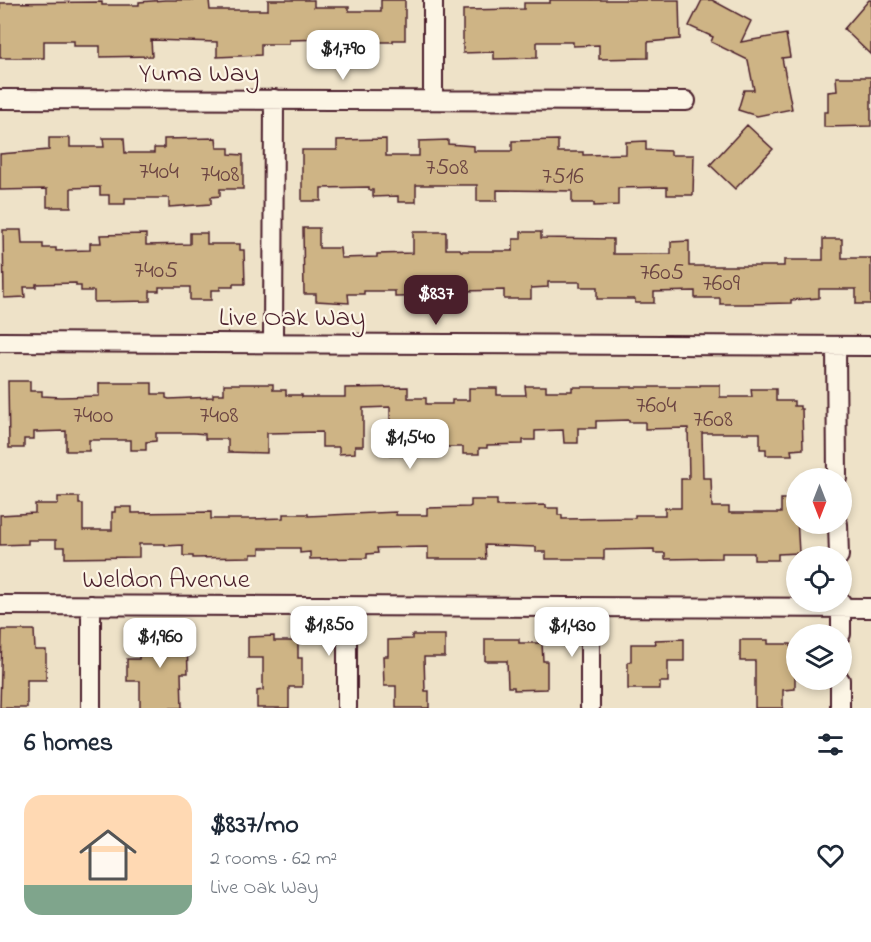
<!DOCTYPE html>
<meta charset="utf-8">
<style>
body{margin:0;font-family:"Indie Flower",sans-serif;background:#f2f2f3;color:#1f2937;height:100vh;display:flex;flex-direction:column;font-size:22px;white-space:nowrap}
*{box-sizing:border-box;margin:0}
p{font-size:20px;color:#747a83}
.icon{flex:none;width:33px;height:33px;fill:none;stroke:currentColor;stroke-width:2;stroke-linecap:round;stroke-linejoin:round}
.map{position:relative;height:708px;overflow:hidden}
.drawer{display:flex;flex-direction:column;background:#fff;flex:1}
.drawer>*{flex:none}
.needle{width:39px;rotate:180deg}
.buttons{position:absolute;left:786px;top:468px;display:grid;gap:12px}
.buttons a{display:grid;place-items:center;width:66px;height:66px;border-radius:50%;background:#fff;box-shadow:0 3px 9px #0003;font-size:30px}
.price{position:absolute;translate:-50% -51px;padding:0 14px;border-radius:12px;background:#fff;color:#222;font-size:20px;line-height:39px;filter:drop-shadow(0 2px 3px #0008)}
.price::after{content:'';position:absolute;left:50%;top:36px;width:18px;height:14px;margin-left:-9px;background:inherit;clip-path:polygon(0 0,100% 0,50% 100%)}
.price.selected{background:#4a1f2b;color:#fff}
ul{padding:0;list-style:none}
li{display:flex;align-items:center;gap:18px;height:150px;padding:0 24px}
li span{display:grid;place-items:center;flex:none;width:168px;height:120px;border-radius:18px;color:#555}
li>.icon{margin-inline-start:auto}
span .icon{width:72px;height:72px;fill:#fffc;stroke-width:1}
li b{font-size:26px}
h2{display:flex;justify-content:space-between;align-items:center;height:72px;padding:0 24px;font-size:26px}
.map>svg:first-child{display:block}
.building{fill:#ceb485;stroke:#4a1f2b;stroke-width:1.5}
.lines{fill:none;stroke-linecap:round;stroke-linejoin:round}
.minor-casing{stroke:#4a1f2b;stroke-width:22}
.minor{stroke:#fcf5e5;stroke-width:18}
.labels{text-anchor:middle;stroke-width:4.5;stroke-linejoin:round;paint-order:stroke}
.number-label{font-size:24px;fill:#6b4442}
.street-label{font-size:27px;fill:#4a1f2b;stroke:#fcf5e5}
</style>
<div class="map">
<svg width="871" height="708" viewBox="0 0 871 708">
<rect width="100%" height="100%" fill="#eee2c8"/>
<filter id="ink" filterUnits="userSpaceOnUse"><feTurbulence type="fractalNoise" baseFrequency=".0167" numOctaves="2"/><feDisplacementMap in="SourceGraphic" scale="12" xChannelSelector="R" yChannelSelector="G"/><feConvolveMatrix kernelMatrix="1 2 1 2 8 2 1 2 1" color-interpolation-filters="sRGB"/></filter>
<g filter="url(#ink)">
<path class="building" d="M165 0H209L210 10H268V0H314V7H349V11H381V0H405V40H393V42H373V57H328V39L289 40V44H261V55L217 57V42L151 40 152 56 100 57V46H74V41H44V58H0V3L102 2V5H139V2Z
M550 0H679L680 39 648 42V58L599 59V45L573 46V42H537V58L494 59V52L463 53V10L524 9V3H550Z
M702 0H712L751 21 741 42 786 34 790 57 782 58 792 109 757 116 738 110 744 90H754L748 60 711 42 713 37 689 26Z
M869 0H871V55L844 29Z
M836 77H871V126L824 127V112H828V92L837 91Z
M747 125 773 149 735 189 710 165Z
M49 138H70V147H104L103 138H124L125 153H154V148H164V139L216 138 217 148H229V154L243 155V189H220V196L211 197V204L169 207V198H125V204H109V195H100V187L71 188V207H47V189L0 190V154L49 150Z
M386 139V156H419V141L448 140V144L474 146V151H512V141L558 140V152H583V155L626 154V142L646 141V150L671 151V155H694L693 195H667V187L618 188V205L594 206V203H572V191L497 190V201H477V185H416V202H398V196L373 197V190H369V187L321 188V201H302V150H337V140Z
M303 228H319V248H340L341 258 377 257V254L413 253V232H446V249H460L461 251H513V239H521V232H541V238L613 239V254H671V242L689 241V266H784V260H823V239H842V258H871V304H856V289H819V298L791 300V303L747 304H720V298H695V291L654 292V303H635V299H597V287H580V282H548V287L531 288V299H504V290L464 291V302H446V296L395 297V291H364V294H348L349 303 316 301V294H304Z
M3 230H21L22 244H43V248H56V251L90 250V243H101L100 235 146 234V245L190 244V233H207V244H240V250H244L245 284H233V287H220V290H211V300H190V287H159V291H150V301L94 302V291H81V286H76V283L36 284V287H24L25 297 4 298Z
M8 381H30V391H42V396L61 397 99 396V383H152V394H166V398L169 399 213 397V394H224V384H273V390H286V395H302V397H345V388L408 387V398H426V404H452V400H469V388H497V395H526L525 386H546V391H572V387H700V385H720V397H752L751 389H776V401H794V406H800V409H802L803 449 791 450 792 455H766V449H760V433H702L703 478H711L712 507H729V513H781V499H796L799 553 778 554V560H754V553H722V558L665 559V553H654V549L604 550V559H546V552H536V547L485 545 486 559H428V547L377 548 378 553 367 554V558L310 559V552L300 553V548H260V554H251V557L193 558V556H183V545L165 546V544H139V557L65 558V547H56V540H28V544L0 545V515L35 513V504H58V497H79V504H83V530H112V512H115V507H132V513L211 512V519H252L283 518V514H308V516L396 512V515H427V508L469 507 471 506V500H497V506L546 505V508H558V515H562V519L635 518V515H665V508H681V479H689L688 428 645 429V422H629V420L596 421V428H578V443H564L563 430 535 431V440H523V444L487 445V448H479V454H463V447H432L433 452H421V455L390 456V407L363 408V446H355V453L339 454V447H322V432L267 433V453L228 452V439H205V434L194 433H156V441L146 442V450H131V440H89V451H66V431L34 432V439H24V448H9Z
M180 629V640H187L188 673H181L182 708H140V681H127V659H139V650H145L144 630Z
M2 630H34L35 650H46V680H27V708H0Z
M412 635H445V657H424L425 691H429V708H396V686H384L383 656H388V640L412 639Z
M274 636V641H298V658H302V687H289V708H257V691L263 690V658H248V637Z
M485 639H519V643H542L543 661H547V689L514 690V687H508L507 661H485Z
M684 639V661H668V682H660V689H628V662L631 661V644H656L655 640Z
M740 640H768V644H791V661H795V689L783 690V708H755V661H740Z"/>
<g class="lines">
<defs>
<path id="minor" d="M0 99 686 101
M433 100V0
M0 342 871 346
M273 343 274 99
M836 346 837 478
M838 524 839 556
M841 602V634
M0 605 871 608
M91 708V605
M347 708V606
M590 708V608
M840 708V680"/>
</defs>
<use href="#minor" class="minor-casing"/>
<use href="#minor" class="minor"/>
</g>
</g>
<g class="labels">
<g class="number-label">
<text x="447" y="174">7508</text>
<text x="159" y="178">7404</text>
<text x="220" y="181">7408</text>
<text x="563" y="183">7516</text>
<text x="156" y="277">7405</text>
<text x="662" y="279">7605</text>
<text x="721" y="290">7609</text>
<text x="656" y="412">7604</text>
<text x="93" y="422">7400</text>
<text x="219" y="422">7408</text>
<text x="713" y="426">7608</text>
</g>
<g class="street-label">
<text x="199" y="81">Yuma Way</text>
<text x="292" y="325">Live Oak Way</text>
<text x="166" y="587">Weldon Avenue</text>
</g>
</g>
</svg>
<div class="buttons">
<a><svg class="needle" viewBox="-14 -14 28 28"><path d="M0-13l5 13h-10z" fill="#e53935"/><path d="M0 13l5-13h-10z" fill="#747a83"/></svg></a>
<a><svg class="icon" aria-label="locate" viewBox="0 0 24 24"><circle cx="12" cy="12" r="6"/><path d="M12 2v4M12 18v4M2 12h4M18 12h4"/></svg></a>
<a><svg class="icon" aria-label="layers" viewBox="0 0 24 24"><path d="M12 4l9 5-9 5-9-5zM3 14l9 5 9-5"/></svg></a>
</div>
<b class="price" style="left:343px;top:81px">$1,790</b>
<b class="price selected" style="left:436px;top:326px">$837</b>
<b class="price" style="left:410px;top:470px">$1,540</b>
<b class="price" style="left:329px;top:657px">$1,850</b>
<b class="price" style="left:572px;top:658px">$1,430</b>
<b class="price" style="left:160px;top:669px">$1,960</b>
</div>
<section class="drawer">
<h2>6 homes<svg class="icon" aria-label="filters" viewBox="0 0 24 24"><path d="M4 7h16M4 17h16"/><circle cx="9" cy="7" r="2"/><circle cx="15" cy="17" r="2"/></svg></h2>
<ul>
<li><span style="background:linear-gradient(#ffd9b3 75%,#7fa58c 0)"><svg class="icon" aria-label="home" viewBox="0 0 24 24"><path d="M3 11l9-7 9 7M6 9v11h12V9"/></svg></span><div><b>$837/mo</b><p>2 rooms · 62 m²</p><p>Live Oak Way</p></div><svg class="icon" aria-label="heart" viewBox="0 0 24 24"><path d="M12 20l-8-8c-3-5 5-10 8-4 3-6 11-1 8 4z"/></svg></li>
</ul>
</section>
